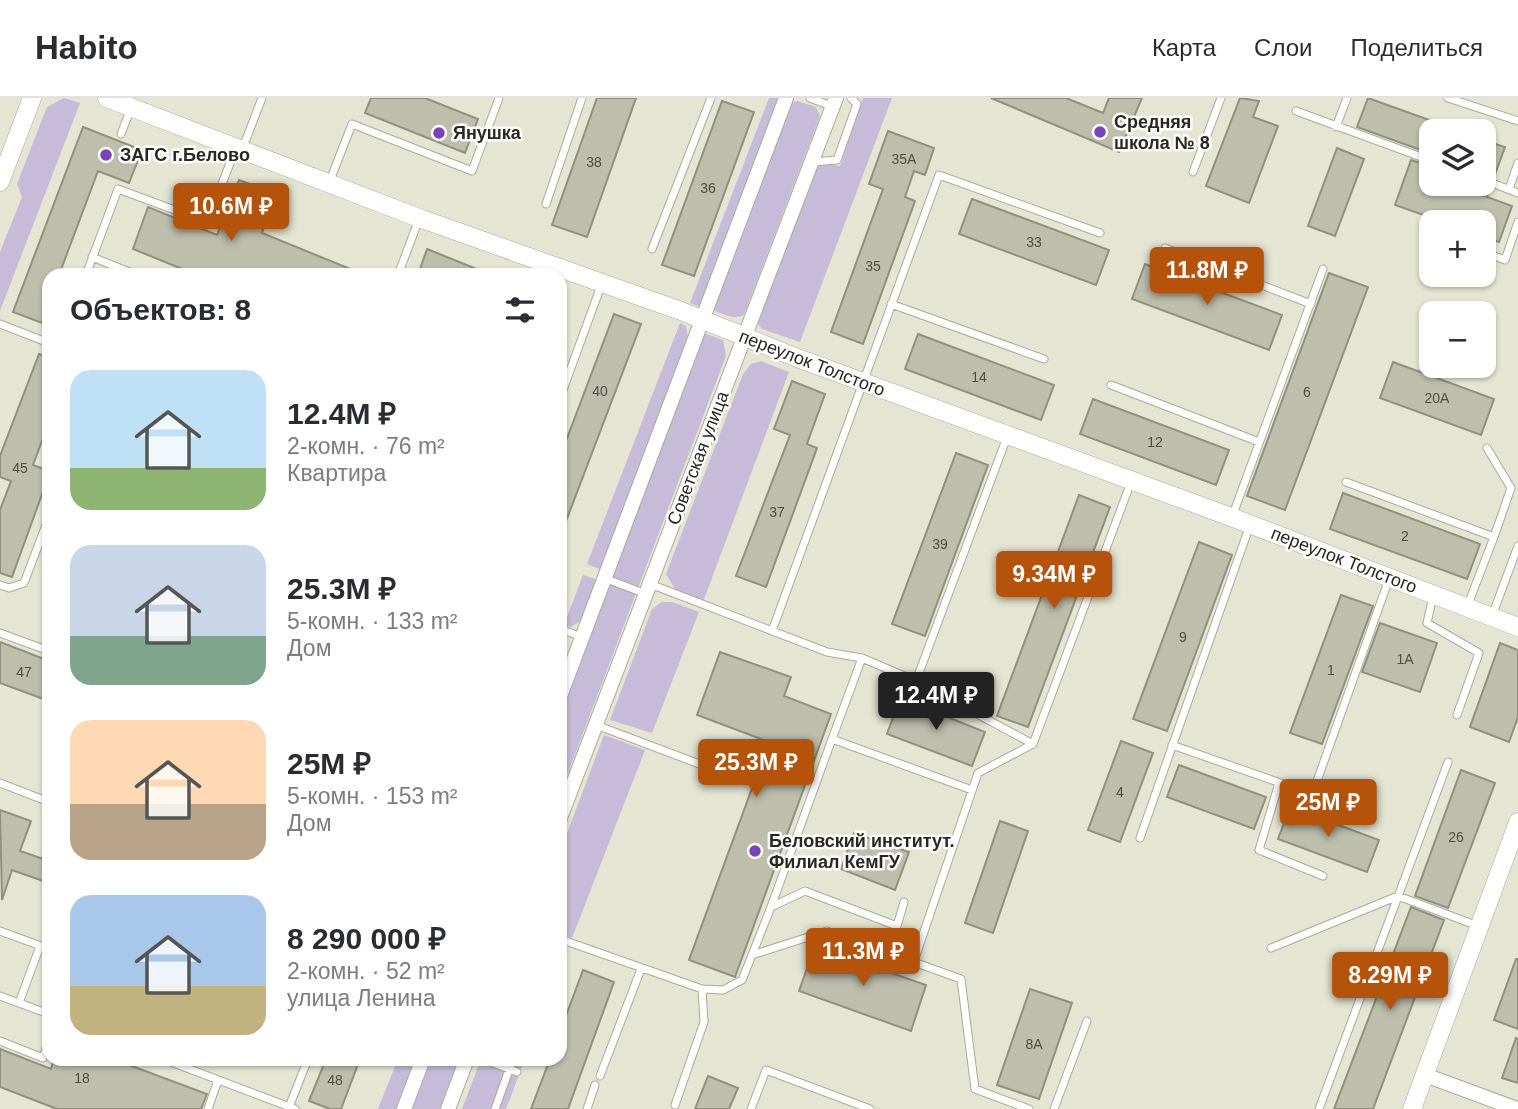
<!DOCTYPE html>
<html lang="ru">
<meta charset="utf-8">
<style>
body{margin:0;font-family:Arial,sans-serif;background:#f7f7f7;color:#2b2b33;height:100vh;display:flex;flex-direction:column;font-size:26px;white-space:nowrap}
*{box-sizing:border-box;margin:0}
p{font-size:23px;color:#7c7c81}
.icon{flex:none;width:38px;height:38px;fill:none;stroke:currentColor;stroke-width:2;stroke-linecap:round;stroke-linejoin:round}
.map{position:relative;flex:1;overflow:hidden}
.panel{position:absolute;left:42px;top:170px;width:525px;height:798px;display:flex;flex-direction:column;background:#fff;border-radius:21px;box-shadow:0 2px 5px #0004}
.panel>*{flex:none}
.controls{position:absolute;left:1419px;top:21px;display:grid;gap:14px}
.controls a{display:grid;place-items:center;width:77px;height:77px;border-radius:14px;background:#fff;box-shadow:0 2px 5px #0004;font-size:35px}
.price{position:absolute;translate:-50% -60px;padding:0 16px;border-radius:7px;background:#b45309;color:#fff;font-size:23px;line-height:46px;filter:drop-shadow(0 2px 4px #0008)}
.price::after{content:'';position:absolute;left:50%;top:42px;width:21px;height:16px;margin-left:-10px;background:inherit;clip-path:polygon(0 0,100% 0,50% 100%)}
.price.selected{background:#222;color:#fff}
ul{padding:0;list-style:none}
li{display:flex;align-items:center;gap:21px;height:175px;padding:0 28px}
li span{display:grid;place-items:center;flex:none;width:196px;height:140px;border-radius:21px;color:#555}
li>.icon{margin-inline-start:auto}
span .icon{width:84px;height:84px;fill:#fffc;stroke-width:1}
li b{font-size:30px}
h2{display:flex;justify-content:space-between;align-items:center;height:84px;padding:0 28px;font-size:30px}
header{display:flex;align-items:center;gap:42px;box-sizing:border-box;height:98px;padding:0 35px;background:#fff;border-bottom:2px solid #e1e1e2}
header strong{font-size:33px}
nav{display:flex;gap:38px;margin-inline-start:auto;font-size:24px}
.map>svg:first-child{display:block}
.green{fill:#c6bbd9}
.building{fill:#bebeac;stroke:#90907f;stroke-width:2}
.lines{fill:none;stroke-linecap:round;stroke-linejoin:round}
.service-casing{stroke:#abab9a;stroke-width:9}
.minor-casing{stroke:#abab9a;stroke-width:16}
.tertiary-casing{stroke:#abab9a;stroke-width:19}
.service{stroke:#fff;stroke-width:7}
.minor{stroke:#fff;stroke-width:14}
.tertiary{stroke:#fff;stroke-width:18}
.poi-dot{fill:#7b43b9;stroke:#fff;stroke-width:2.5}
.labels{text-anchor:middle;stroke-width:5;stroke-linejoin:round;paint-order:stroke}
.number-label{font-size:14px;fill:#4e4e44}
.poi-label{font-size:18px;font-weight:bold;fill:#282821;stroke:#fff;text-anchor:start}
.street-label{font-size:18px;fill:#282821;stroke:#fff}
</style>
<header>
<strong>Habito</strong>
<nav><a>Карта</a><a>Слои</a><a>Поделиться</a></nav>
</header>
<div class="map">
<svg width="1518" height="1011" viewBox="0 0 1518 1011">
<rect width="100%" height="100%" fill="#e5e5d3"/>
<path class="green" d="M64 0 80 5 0 213V154L22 99 17 86 47 9Z
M769 0H781L700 209 690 205Z
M863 0H892L800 244 762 231 757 225 817 65 840 68Z
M797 3 816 9 820 18 744 217C734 222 726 217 715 213L713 206 789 6Z
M680 225 686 228 688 241 602 472 587 466Z
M704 235 723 242 726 258 560 696V617Z
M761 263 789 274 703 504 678 496 666 476 743 276 751 266Z
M583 477 598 482 583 521 571 529 564 527Z
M662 504H672L699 514 652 635 610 622 652 511Z
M604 637 645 652 572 840 560 836V754Z
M398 961H418L400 1011H378Z
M431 961H459L440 1011H412Z
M481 961H525L506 1011H462Z"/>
<path class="building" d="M371 0H425L478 21 465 55 365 15Z
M597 0H636L587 139 552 127Z
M991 0H1066L1103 15 1109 0H1142L1119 54Z
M1240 0 1259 3 1253 19 1278 28 1249 105 1206 88Z
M1368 0 1432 23V56L1357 29Z
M722 3 754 14 694 178 662 167Z
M83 29 142 52 129 85 98 73 59 177H49V205L42 225 13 214Z
M888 33 934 50 925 77 914 73 905 99 915 103 863 246 831 234 883 91 869 86Z
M1484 42 1505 49 1494 79 1484 76Z
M1337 50 1364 61 1335 138 1308 128Z
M1411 62 1432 69V86H1451L1484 98V89L1490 91 1487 99 1512 108 1499 144 1484 139V124H1443L1395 107Z
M239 82 276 96 262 135 365 177H197L133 151 148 109 217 137Z
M972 101 1109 152 1096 187 959 136Z
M427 151 489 176V177H418Z
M1145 166 1282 217 1269 252 1132 201Z
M1329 175 1368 189 1285 412 1247 398Z
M614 216 641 226 560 439V359Z
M918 236 1054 287 1041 322 905 271Z
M39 256 49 260V324L33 367 49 373V377L12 479 0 475V412L11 383 0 379V358Z
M1393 264 1494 301 1481 337 1380 300Z
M792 283 825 296 807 346 817 350 766 489 736 478 790 337 774 331Z
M1093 301 1229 352 1216 387 1080 336Z
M956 355 988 367 925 538 892 526Z
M1343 395 1480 446 1467 481 1330 431Z
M1079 397 1110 409 1028 629 997 618Z
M1199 444 1232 457 1167 633 1133 621Z
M1341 497 1373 508 1322 646 1290 635Z
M1380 525 1437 545 1420 594 1362 574Z
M0 544 49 563V603L0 585Z
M1500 545 1518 552V619L1509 644 1470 629Z
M720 554 791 579 784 598 831 616 735 879 689 862 769 644 697 617Z
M900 600 985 634 972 668 887 636Z
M1121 643 1153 655 1120 744 1088 732Z
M1179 667 1266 699 1254 731 1167 699Z
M1461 672 1495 685 1448 810 1415 798Z
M1290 709 1379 742 1367 774 1278 741Z
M0 712 31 723 20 753 49 763V785L12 772 2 802Z
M1000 723 1028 733 993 835 965 825Z
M854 735 909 754 895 792 841 771Z
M1411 809 1444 822 1373 1011H1334Z
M815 848 926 887 911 933 799 893Z
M1516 861H1518V931L1494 922Z
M583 872 614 884 568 1011H531L550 961H560V934Z
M1030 891 1072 905 1039 1001 997 987Z
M1516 940 1518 941V985L1502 980Z
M0 951 51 971 54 961H113L207 996 201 1011H57L0 989Z
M326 961H360L341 1011H330L309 1003Z
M708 978 738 990 729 1011H695Z"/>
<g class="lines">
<defs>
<path id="service" d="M810 0 833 9
M1448 0 1518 23
M1296 13 1432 63
M1336 29 1347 0
M121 36 131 10
M242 52 262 0
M812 64 837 62 857 6 851 0
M1193 74 1221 0
M1484 82 1518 95
M329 85 352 26 472 73 499 0
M1509 91 1518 65
M546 106 582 0
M1165 150 1311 206
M652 151 711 0
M1484 154 1505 162 1518 124
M92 159 137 177
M86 177 118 91 207 124 236 50
M398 177 419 121
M891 206 1044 261
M0 226 49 245
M1111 287 1259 344
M560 300 602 185
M1487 350 1511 390 1494 439
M1346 384 1494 439 1467 509
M1232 419 1323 171
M604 480 646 496
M650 486 827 554 862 560 916 583 1033 646
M0 487 9 490 24 485 49 419
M1433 498 1427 525 1479 555 1457 617
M1492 518 1518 448
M560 531 582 539
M772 533 939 77 1100 135
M0 535 49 553
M862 560 832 641 972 692
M916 583 1007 339
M596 627 718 673
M1172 647 1366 715
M0 685 49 704
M1279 685 1259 752 1323 778
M1312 697 1389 481
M1140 740 1250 427
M771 809 832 641
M0 833 49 851
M560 841 702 891 723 892 742 882 752 857 827 833 961 881 975 991 1029 1011
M1271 850 1398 798 1478 828
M752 857 771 809 805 793 897 828 904 804
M914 863 978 675 1033 646 1131 384
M0 898 49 916
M19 905 40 848
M0 943 43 960 49 942
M163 961 295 1011
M483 961 517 974
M600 978 641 871
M675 1007 704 924 702 891
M289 1009 308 961
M208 1011 218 982
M495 1011 513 961
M587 1011 595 987
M751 1011 766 972 870 1011
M1054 1011 1087 923
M1319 1011 1448 664"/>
<path id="minor" d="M560 598 786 0
M560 720 836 0
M1425 977 1517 1011
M404 1011 423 961
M448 1011 467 961"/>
<path id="tertiary" d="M107 0 419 120 681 213 800 261 1231 419 1518 529
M0 84 32 0
M1412 1011 1518 724"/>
</defs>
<use href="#service" class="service-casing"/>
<use href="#minor" class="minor-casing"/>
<use href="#tertiary" class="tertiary-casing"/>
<use href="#service" class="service"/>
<use href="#minor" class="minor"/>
<use href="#tertiary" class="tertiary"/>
</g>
<g class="poi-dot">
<circle cx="1100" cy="34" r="7"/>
<circle cx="439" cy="35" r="7"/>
<circle cx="106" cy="57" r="7"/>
<circle cx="755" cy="753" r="7"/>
</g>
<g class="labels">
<g class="number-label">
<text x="904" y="66">35А</text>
<text x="594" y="69">38</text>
<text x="708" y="95">36</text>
<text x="1034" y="149">33</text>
<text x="873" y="173">35</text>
<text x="979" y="284">14</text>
<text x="600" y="298">40</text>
<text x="1307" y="299">6</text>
<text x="1437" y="305">20А</text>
<text x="1155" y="349">12</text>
<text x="20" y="375">45</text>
<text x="777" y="419">37</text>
<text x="1405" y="443">2</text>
<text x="940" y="451">39</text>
<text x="1183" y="544">9</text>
<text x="1405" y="566">1А</text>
<text x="1331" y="577">1</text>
<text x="24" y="579">47</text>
<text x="1120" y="699">4</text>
<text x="1456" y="744">26</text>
<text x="1034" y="951">8А</text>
<text x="82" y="985">18</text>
<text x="335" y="987">48</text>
</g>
<g class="poi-label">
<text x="1114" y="30">Средняя<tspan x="1114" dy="21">школа № 8</tspan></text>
<text x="453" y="41">Янушка</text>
<text x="120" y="63">ЗАГС г.Белово</text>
<text x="769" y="749">Беловский институт.<tspan x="769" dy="21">Филиал КемГУ</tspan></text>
</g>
<g class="street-label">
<text transform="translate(812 265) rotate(21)" y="6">переулок Толстого</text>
<text transform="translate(698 360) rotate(-69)" y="6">Советская улица</text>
<text transform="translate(1344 462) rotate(21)" y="6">переулок Толстого</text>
</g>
</g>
</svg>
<div class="controls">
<a><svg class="icon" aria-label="layers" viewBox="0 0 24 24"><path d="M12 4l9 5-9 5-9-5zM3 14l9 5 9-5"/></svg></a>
<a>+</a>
<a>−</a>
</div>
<b class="price" style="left:231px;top:145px">10.6M ₽</b>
<b class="price" style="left:1207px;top:209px">11.8M ₽</b>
<b class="price" style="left:1054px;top:513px">9.34M ₽</b>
<b class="price selected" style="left:936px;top:634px">12.4M ₽</b>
<b class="price" style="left:756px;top:701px">25.3M ₽</b>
<b class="price" style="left:1328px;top:741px">25M ₽</b>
<b class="price" style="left:863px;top:890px">11.3M ₽</b>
<b class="price" style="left:1390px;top:914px">8.29M ₽</b>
<section class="panel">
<h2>Объектов: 8<svg class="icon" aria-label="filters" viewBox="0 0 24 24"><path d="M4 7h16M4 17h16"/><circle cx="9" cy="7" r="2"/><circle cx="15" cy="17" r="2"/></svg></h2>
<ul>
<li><span style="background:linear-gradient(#bfe0f5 70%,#8fb573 0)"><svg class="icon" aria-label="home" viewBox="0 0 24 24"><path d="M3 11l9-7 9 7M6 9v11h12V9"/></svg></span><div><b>12.4M ₽</b><p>2-комн. · 76 m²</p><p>Квартира</p></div></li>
<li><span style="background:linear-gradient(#c9d6e8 65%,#7fa58c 0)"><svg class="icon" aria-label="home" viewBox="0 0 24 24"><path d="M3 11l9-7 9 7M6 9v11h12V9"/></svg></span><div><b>25.3M ₽</b><p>5-комн. · 133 m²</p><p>Дом</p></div></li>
<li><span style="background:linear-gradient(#ffd9b3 60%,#b9a48a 0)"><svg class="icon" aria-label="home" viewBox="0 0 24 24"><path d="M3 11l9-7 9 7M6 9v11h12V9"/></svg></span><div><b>25M ₽</b><p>5-комн. · 153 m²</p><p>Дом</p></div></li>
<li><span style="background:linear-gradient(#a9c7e8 65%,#c2b280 0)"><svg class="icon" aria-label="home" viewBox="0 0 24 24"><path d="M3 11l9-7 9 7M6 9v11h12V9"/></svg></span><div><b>8 290 000 ₽</b><p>2-комн. · 52 m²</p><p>улица Ленина</p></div></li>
</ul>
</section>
</div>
